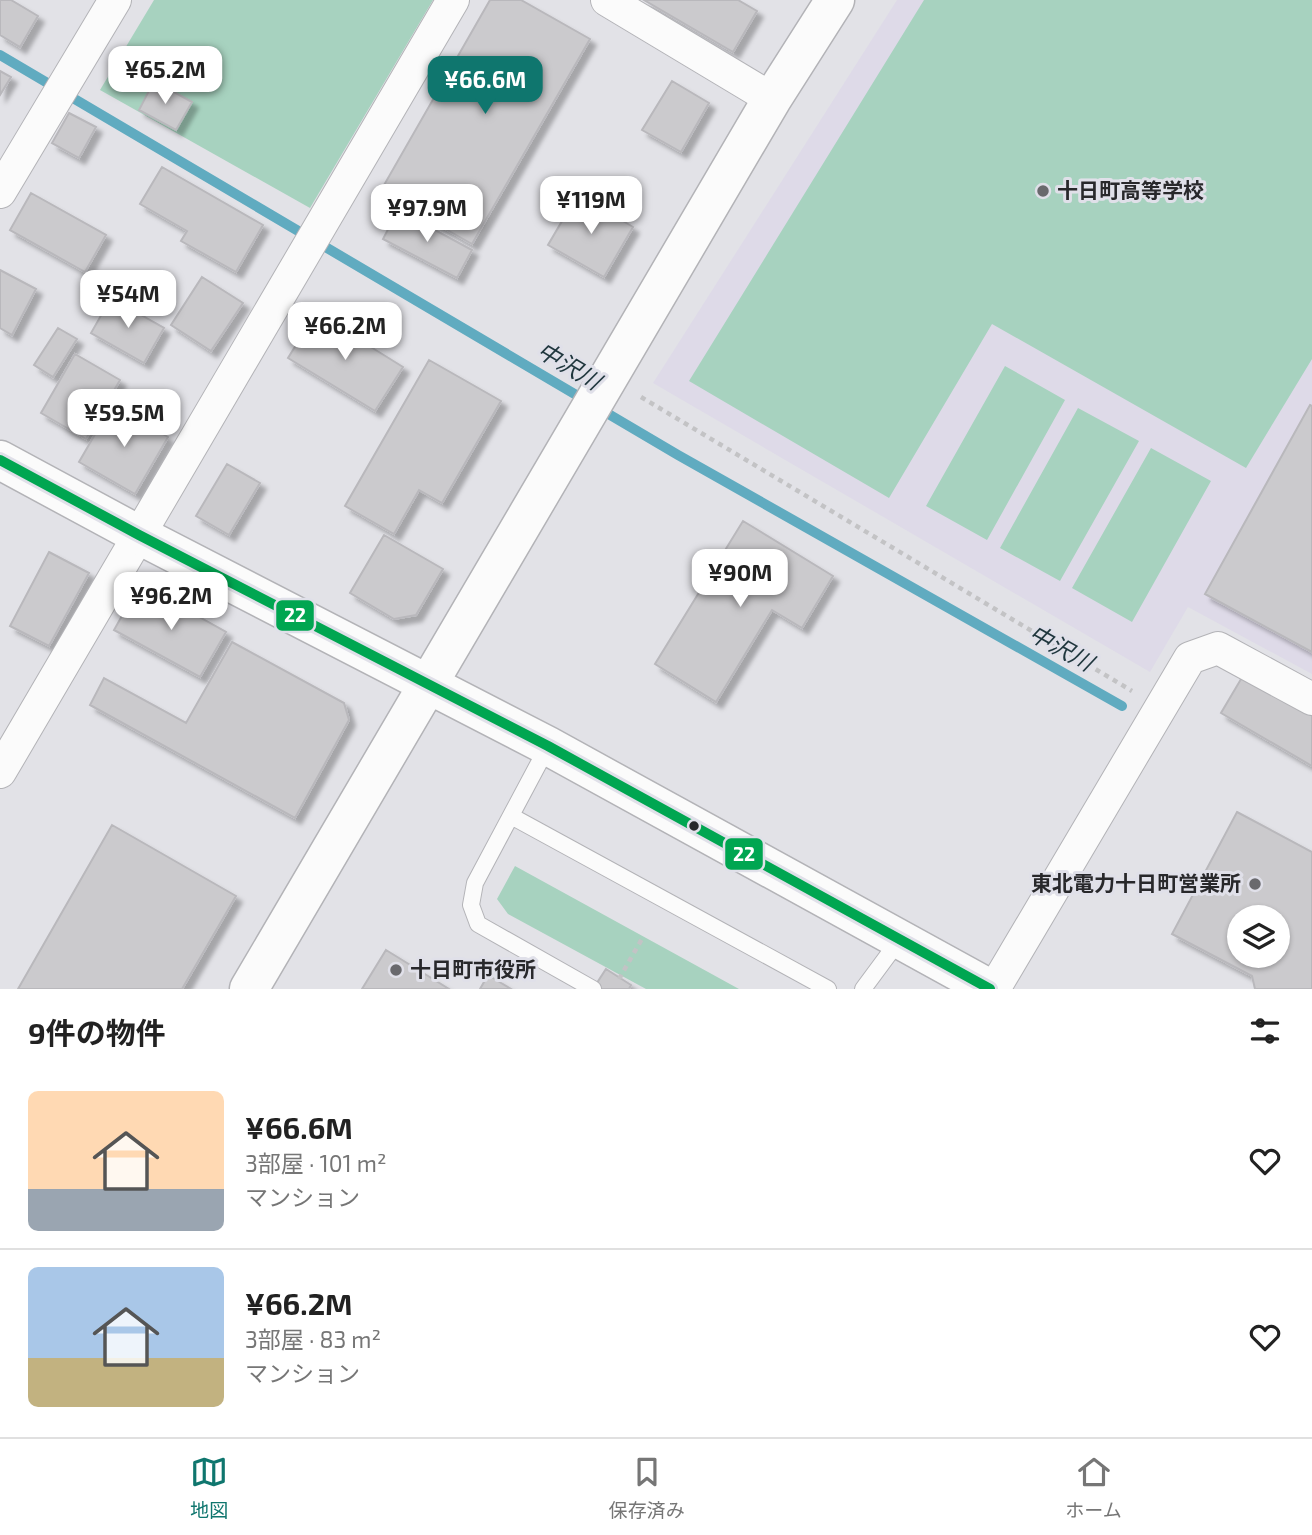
<!DOCTYPE html>
<html lang="ja">
<meta charset="utf-8">
<style>
body{margin:0;font-family:"Exo 2","Noto Sans JP",sans-serif;background:#f2f2f2;color:#222;height:100vh;display:flex;flex-direction:column;font-size:26px;white-space:nowrap}
*{box-sizing:border-box;margin:0}
p{font-size:23px;color:#767676}
.icon{flex:none;width:38px;height:38px;fill:none;stroke:currentColor;stroke-width:2;stroke-linecap:round;stroke-linejoin:round}
.map{position:relative;height:989px;overflow:hidden}
.side{display:flex;flex-direction:column;background:#fff;flex:1}
.side>*{flex:none}
.buttons{position:absolute;left:1227px;top:905px;display:grid;gap:14px}
.buttons a{display:grid;place-items:center;width:63px;height:63px;border-radius:50%;background:#fff;box-shadow:0 2px 5px #0004;font-size:35px}
.price{position:absolute;translate:-50% -60px;padding:0 16px;border-radius:14px;background:#fff;color:#222;font-size:23px;line-height:46px;filter:drop-shadow(0 2px 4px #0008)}
.price::after{content:'';position:absolute;left:50%;top:42px;width:21px;height:16px;margin-left:-10px;background:inherit;clip-path:polygon(0 0,100% 0,50% 100%)}
.price.current{background:#0f766e;color:#fff}
ul{padding:0;list-style:none}
li{display:flex;align-items:center;gap:21px;height:175px;padding:0 28px}
li+li{border-top:2px solid #e0e0e0}
li span{display:grid;place-items:center;flex:none;width:196px;height:140px;border-radius:10px;color:#555}
li>.icon{margin-inline-start:auto}
span .icon{width:84px;height:84px;fill:#fffc;stroke-width:1}
li b{font-size:30px}
h2{display:flex;justify-content:space-between;align-items:center;height:84px;padding:0 28px;font-size:30px}
.menu{display:flex;justify-content:space-around;align-items:center;height:98px;border-top:2px solid #e0e0e0;background:#fff;font-size:19px;color:#767676}
.menu a{display:grid;justify-items:center;gap:4px}
.menu .current{color:#0f766e}
.map>svg:first-child{display:block}
.education{fill:#dedae8}
.green{fill:#a7d2bf}
.lines{fill:none;stroke-linecap:round;stroke-linejoin:round}
.stream{stroke:#60abc0;stroke-width:10}
.building{fill:#cbcacd;stroke:#b9b8bc;stroke-width:2;fill-rule:evenodd;filter:url(#shadow)}
.lane-casing{stroke:#b3b3b7;stroke-width:18}
.street-casing{stroke:#b3b3b7;stroke-width:34}
.secondary-casing{stroke:#b3b3b7;stroke-width:41}
.path{stroke:#c3c3c5;stroke-width:4.5;stroke-dasharray:5 5;stroke-linecap:butt}
.lane{stroke:#fbfbfb;stroke-width:16}
.street{stroke:#fbfbfb;stroke-width:32}
.secondary{stroke:#fbfbfb;stroke-width:38}
.bus-1-casing{stroke:#e0e0e9;stroke-width:16}
.bus-1{stroke:#00a651;stroke-width:10}
.poi-dot{fill:#69696d;stroke:#e0e0e9;stroke-width:2.5}
.bus-dot{fill:#28282b;stroke:#e0e0e9;stroke-width:2.5}
.labels{text-anchor:middle;stroke-width:6;stroke-linejoin:round;paint-order:stroke}
.poi-label{font-size:21px;font-weight:bold;fill:#28282b;stroke:#e0e0e9;text-anchor:start}
.water-label{font-size:23px;font-style:italic;fill:#1f363d;stroke:#e0e0e9}
.line-badge{stroke:#e0e0e9;stroke-width:2.5}
.badge-label{font-size:19px;text-anchor:middle;font-weight:bold;fill:#fff}
</style>
<div class="map">
<svg width="1312" height="989" viewBox="0 0 1312 989">
<defs>
<filter id="shadow"><feDropShadow dx="6" dy="6" stdDeviation="2" flood-color="#0004"/></filter>
</defs>
<rect width="100%" height="100%" fill="#e2e2e7"/>
<path class="education" d="M897 0H1312V674L1188 607 1150 672 653 383Z"/>
<path class="green" d="M154 0H433L310 208 100 90Z
M924 0H1312V359L1246 468 992 324 889 498 689 381Z
M1005 366 1065 400 987 540 926 506Z
M1078 408 1139 441 1060 581 1000 548Z
M1151 448 1211 481 1132 622 1072 588Z
M515 866 739 989H646L508 914 497 899Z"/>
<g class="lines">
<path class="stream" d="M0 55 678 455 1122 706"/>
</g>
<path class="building" d="M0 0H11L38 16 20 47 0 35Z
M490 0H521L590 39 472 244 380 192Z
M644 0H738L757 11 733 52Z
M0 71 11 77 0 95Z
M154 81 192 102 176 130 139 110Z
M672 81 709 103 681 152 642 130Z
M69 113 96 127 79 158 52 143Z
M162 167 263 225 236 272 181 241 187 231 140 204Z
M31 193 106 235 85 272 10 230Z
M578 194 633 227 604 277 548 245Z
M398 210 472 250 457 278 383 239Z
M0 270 36 289 12 335 0 328Z
M202 277 243 303 211 351 171 325Z
M111 298 164 328 144 363 91 333Z
M316 313 403 367 375 411 288 358Z
M58 328 77 339 53 377 34 365Z
M75 354 120 380 86 439 41 413Z
M429 360 501 401 442 503 419 490 394 534 345 506Z
M112 405 168 437 135 494 79 462Z
M1310 405 1312 406V652L1205 594Z
M227 464 260 483 229 535 196 516Z
M743 521 833 576 802 628 772 610 716 702 655 664Z
M384 535 443 569 416 615 394 619 350 593Z
M49 552 89 573 49 646 10 626Z
M158 594 226 632 200 677 114 630 132 598Z
M232 642 344 703 349 720 295 818 90 705 104 678 186 723Z
M1244 674 1312 714V766L1221 713Z
M1237 812 1312 852V989H1255L1252 976 1172 934ZM1239 917H1278V956H1239Z
M112 825 236 896 182 989H18Z
M386 950 449 989H362Z
M606 969 631 985 629 989H593Z
M488 975 511 989H480Z"/>
<g class="lines">
<defs>
<path id="lane" d="M548 746 475 883 471 905 478 924 593 989
M511 816 828 989
M863 989 900 939"/>
<path id="street" d="M607 0 772 99
M0 192 115 0
M0 772 453 0
M994 989 1190 658 1218 648 1312 699"/>
<path id="secondary" d="M0 460 139 535 548 746 990 989
M249 989 772 99 835 0"/>
</defs>
<use href="#lane" class="lane-casing"/>
<use href="#street" class="street-casing"/>
<use href="#secondary" class="secondary-casing"/>
<path class="path" d="M641 397 1132 691
M619 979 643 937"/>
<use href="#lane" class="lane"/>
<use href="#street" class="street"/>
<use href="#secondary" class="secondary"/>
<defs>
<path id="bus-1" d="M0 460 139 535 548 746 990 989"/>
</defs>
<use href="#bus-1" class="bus-1-casing"/>
<use href="#bus-1" class="bus-1"/>
</g>
<g class="poi-dot">
<circle cx="1043" cy="191" r="7"/>
<circle cx="1255" cy="884" r="7"/>
<circle cx="396" cy="970" r="7"/>
</g>
<circle class="bus-dot" cx="694" cy="826" r="6"/>
<g class="labels">
<g class="poi-label">
<text x="1057" y="198">十日町高等学校</text>
<text x="1241" y="891" text-anchor="end">東北電力十日町営業所</text>
<text x="410" y="977">十日町市役所</text>
</g>
<g class="water-label">
<text transform="translate(569 366) rotate(31)" y="8">中沢川</text>
<text transform="translate(1061 648) rotate(29)" y="8">中沢川</text>
</g>
</g>
<g class="line-badge">
<rect x="275" y="599" width="40" height="33" rx="7" fill="#00a651"/>
<rect x="724" y="837" width="40" height="34" rx="7" fill="#00a651"/>
</g>
<g class="badge-label">
<text x="295" y="622">22</text>
<text x="744" y="861">22</text>
</g>
</svg>
<div class="buttons">
<a><svg class="icon" aria-label="layers" viewBox="0 0 24 24"><path d="M12 4l9 5-9 5-9-5zM3 14l9 5 9-5"/></svg></a>
</div>
<b class="price" style="left:165px;top:106px">¥65.2M</b>
<b class="price current" style="left:485px;top:116px">¥66.6M</b>
<b class="price" style="left:591px;top:236px">¥119M</b>
<b class="price" style="left:427px;top:244px">¥97.9M</b>
<b class="price" style="left:128px;top:330px">¥54M</b>
<b class="price" style="left:345px;top:362px">¥66.2M</b>
<b class="price" style="left:124px;top:449px">¥59.5M</b>
<b class="price" style="left:740px;top:609px">¥90M</b>
<b class="price" style="left:171px;top:632px">¥96.2M</b>
</div>
<section class="side">
<h2>9件の物件<svg class="icon" aria-label="filters" viewBox="0 0 24 24"><path d="M4 7h16M4 17h16"/><circle cx="9" cy="7" r="2"/><circle cx="15" cy="17" r="2"/></svg></h2>
<ul>
<li><span style="background:linear-gradient(#ffd9b3 70%,#9aa5b1 0)"><svg class="icon" aria-label="home" viewBox="0 0 24 24"><path d="M3 11l9-7 9 7M6 9v11h12V9"/></svg></span><div><b>¥66.6M</b><p>3部屋 · 101 m²</p><p>マンション</p></div><svg class="icon" aria-label="heart" viewBox="0 0 24 24"><path d="M12 20l-8-8c-3-5 5-10 8-4 3-6 11-1 8 4z"/></svg></li>
<li><span style="background:linear-gradient(#a9c7e8 65%,#c2b280 0)"><svg class="icon" aria-label="home" viewBox="0 0 24 24"><path d="M3 11l9-7 9 7M6 9v11h12V9"/></svg></span><div><b>¥66.2M</b><p>3部屋 · 83 m²</p><p>マンション</p></div><svg class="icon" aria-label="heart" viewBox="0 0 24 24"><path d="M12 20l-8-8c-3-5 5-10 8-4 3-6 11-1 8 4z"/></svg></li>
</ul>
</section>
<nav class="menu">
<a class="current"><svg class="icon" aria-label="map" viewBox="0 0 24 24"><path d="M3 6l6-2 6 2 6-2v14l-6 2-6-2-6 2zM9 4v14M15 6v14"/></svg>地図</a>
<a><svg class="icon" aria-label="saved" viewBox="0 0 24 24"><path d="M7 4h10v16l-5-4-5 4z"/></svg>保存済み</a>
<a><svg class="icon" aria-label="home" viewBox="0 0 24 24"><path d="M3 11l9-7 9 7M6 9v11h12V9"/></svg>ホーム</a>
</nav>
